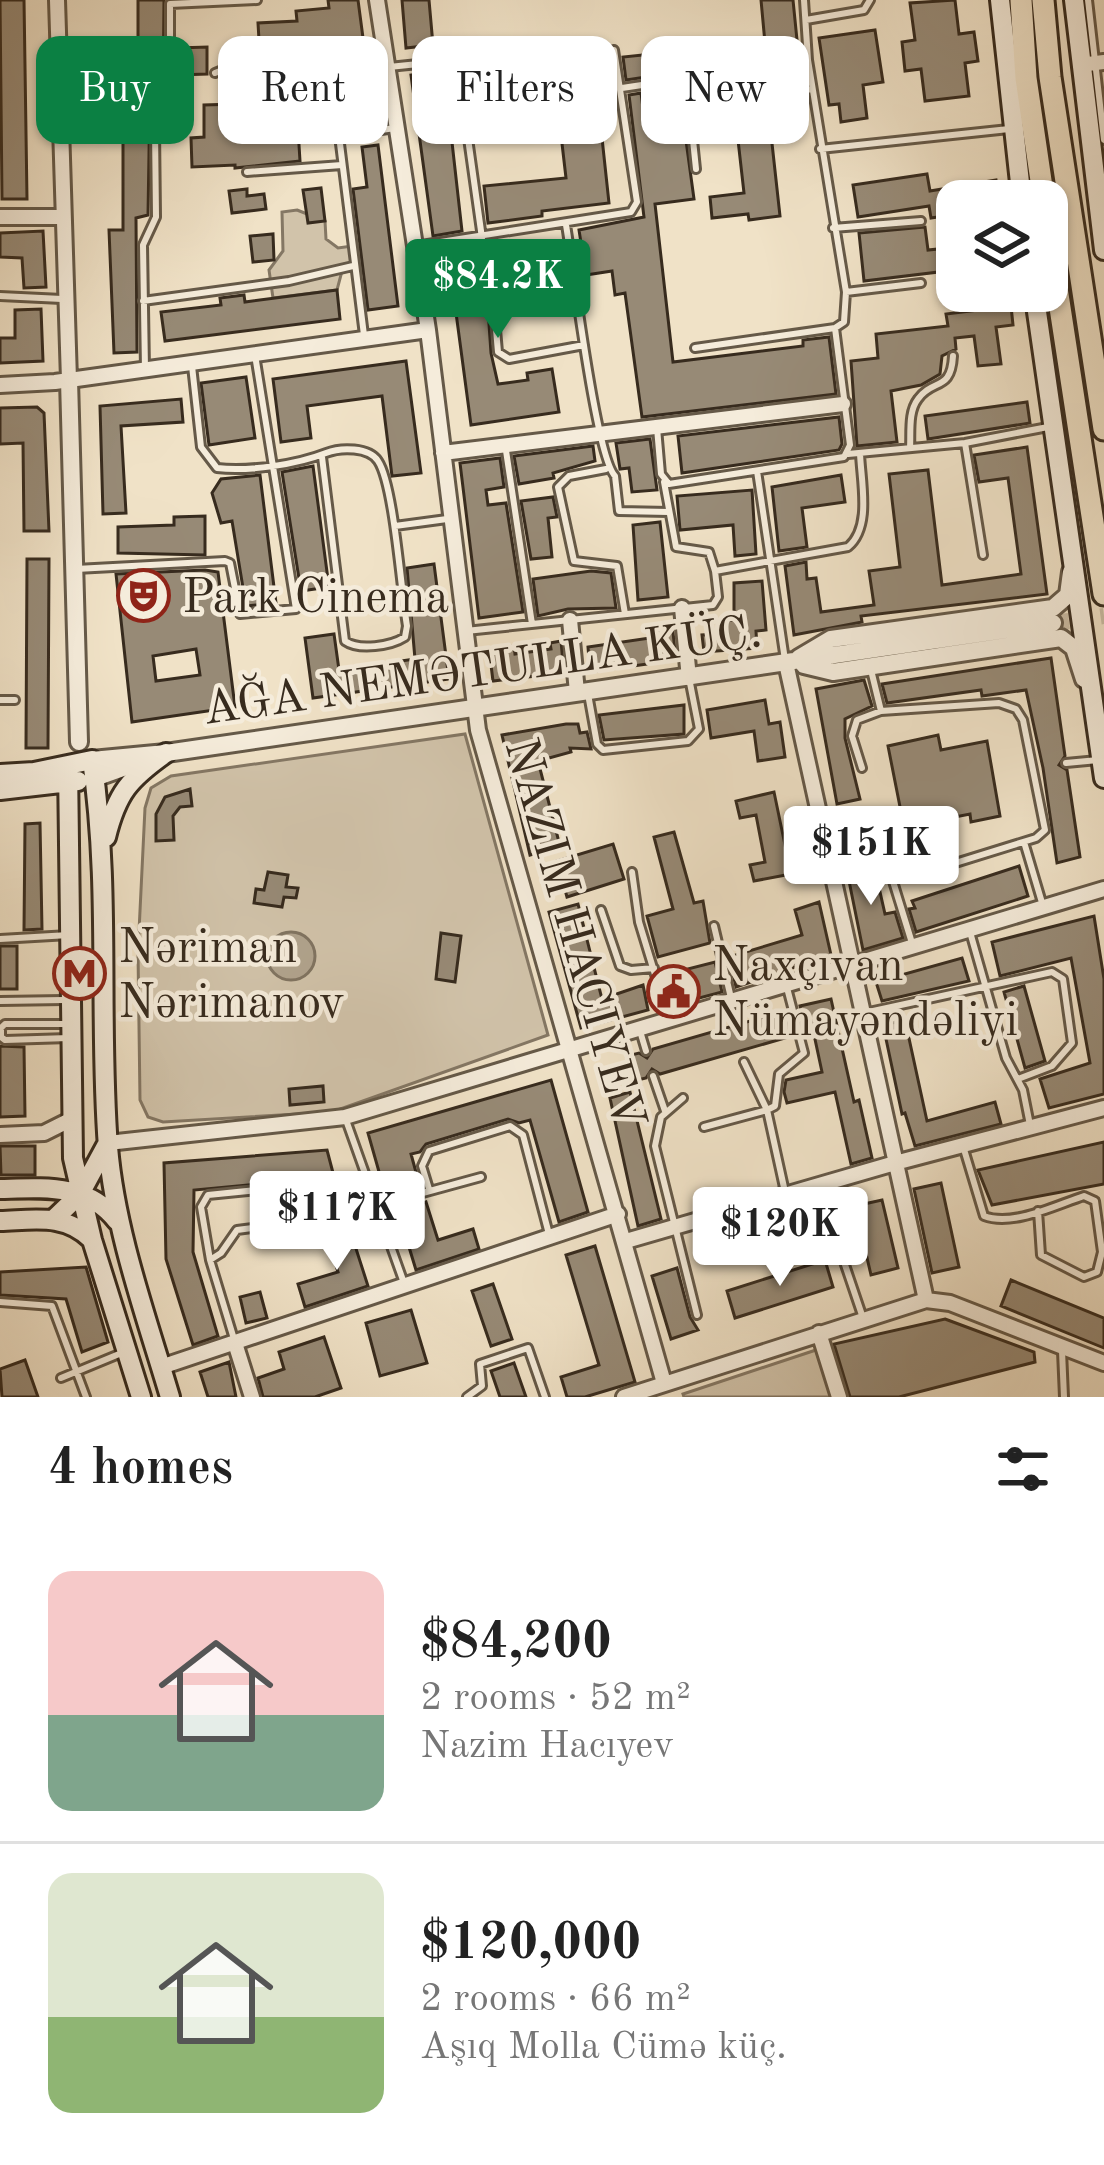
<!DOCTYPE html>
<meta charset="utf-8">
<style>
body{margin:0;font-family:"Old Standard TT",serif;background:#f6f6f6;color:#222;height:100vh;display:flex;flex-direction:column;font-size:45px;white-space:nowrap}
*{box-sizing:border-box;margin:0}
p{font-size:39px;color:#767676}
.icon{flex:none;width:66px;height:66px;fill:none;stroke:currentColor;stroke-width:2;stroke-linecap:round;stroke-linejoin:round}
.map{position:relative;height:1397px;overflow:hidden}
.panel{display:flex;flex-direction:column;background:#fff;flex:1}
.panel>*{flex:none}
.hud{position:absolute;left:36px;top:36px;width:1032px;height:108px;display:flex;gap:24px}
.tools{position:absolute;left:936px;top:180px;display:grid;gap:24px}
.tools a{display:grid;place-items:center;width:132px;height:132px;border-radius:24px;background:#fff;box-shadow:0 3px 9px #0004;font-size:60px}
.price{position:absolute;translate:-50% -102px;padding:0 27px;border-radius:12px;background:#fff;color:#222;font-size:39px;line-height:78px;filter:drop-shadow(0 3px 6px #0008)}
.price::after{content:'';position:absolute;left:50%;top:72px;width:36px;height:27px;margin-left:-18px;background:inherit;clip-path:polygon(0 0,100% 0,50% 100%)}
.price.selected{background:#0b8043;color:#fff}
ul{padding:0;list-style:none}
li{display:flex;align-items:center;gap:36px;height:300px;padding:0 48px}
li+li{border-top:3px solid #e0e0e0}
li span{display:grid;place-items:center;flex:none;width:336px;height:240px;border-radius:24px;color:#555}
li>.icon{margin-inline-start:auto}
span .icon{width:144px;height:144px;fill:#fffc;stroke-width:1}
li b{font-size:51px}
h2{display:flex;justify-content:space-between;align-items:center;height:144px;padding:0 48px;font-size:51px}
.pill{padding:0 42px;border-radius:24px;background:#fff;box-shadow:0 3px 9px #0004;font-size:42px;line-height:108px}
.pill.selected{background:#0b8043;color:#fff}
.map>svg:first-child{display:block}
.green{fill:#d1c3aa;stroke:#847764;stroke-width:3}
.water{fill:#b1a48e;stroke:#807461;stroke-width:3}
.building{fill:#978a76;stroke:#372b1e;stroke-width:3;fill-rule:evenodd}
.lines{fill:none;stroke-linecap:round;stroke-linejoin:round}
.tertiary-tunnel{stroke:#cbbda5;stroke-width:16;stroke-dasharray:16 8;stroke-linecap:butt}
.service-casing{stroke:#655948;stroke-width:12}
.minor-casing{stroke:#655948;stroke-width:20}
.tertiary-casing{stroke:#655948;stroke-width:22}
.secondary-casing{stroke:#372b1e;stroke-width:24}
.trunk-casing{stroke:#372b1e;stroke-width:27}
.service{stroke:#f5ecdb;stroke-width:6}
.minor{stroke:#f5ecdb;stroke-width:14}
.tertiary{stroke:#f5ecdb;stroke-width:16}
.secondary{stroke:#f5ecdb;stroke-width:18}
.trunk{stroke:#f0e2c7;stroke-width:21}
.labels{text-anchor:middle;stroke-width:9;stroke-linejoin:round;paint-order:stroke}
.poi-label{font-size:48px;fill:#372b1e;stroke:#f5ecdb;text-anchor:start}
.street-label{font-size:48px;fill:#372b1e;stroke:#f5ecdb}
</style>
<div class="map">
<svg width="1104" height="1397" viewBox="0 0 1104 1397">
<rect width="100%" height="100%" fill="#f0e2c7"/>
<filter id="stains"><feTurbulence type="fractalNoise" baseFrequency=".00167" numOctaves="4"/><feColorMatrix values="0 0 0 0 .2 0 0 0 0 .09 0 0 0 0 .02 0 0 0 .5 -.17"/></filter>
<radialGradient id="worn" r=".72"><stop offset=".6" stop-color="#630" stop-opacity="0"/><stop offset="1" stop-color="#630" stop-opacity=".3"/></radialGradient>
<path class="green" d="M297 210 325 221 326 239 338 248 360 245 363 270 342 271 337 290 273 298 269 270 283 251 282 212Z
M465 734 548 1035 332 1112 163 1122 148 1117 140 1100 138 952 145 808 151 788 171 776Z
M816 1350 831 1397H684L683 1394Z"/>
<path class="water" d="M267 956a24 24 0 1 1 48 0a24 24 0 1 1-48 0Z"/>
<path class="building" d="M0 0H24L27 199H2Z
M138 0H164L163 92H150L148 215 136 218 137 352 114 353 109 230H123V106H138Z
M328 0H358L374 121 345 125 334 43 299 46 298 38 259 40 258 23 297 21 296 11 329 8Z
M402 0H429L433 45 406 48Z
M761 0H793L797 40 765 43Z
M955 0 959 34 974 32 978 61 965 63 969 96 925 101 921 69 905 71 902 42 915 40 910 3Z
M875 30 883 82 863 85 867 118 841 122 839 104 829 105 819 38Z
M758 43 760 60 626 80 623 57Z
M207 47V74L178 75V48Z
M444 71 462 231 433 236 411 75Z
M595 73 609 203 542 211V216L488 223 484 186 566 178 558 109 514 113 515 124 479 129 475 87Z
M265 89 266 99 296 97 300 161 235 168V165L192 167 191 138 204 137V105L236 104 235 92Z
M641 93 646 131 684 126 694 199 655 204 673 362 803 346V340L829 337 836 394 642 417 625 293 615 295 612 271 586 275 579 230 644 217 629 95Z
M768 107 780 216 749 220 748 214 712 218 710 197 744 193 737 131 700 135V115Z
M378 145 398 306 368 310 353 189 367 187 362 147Z
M927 174 930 191 996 180 999 201H957V214L931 218 929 206 858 217 853 185Z
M321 188 325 221 308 223 303 190Z
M247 189V196L264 194 266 209 232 213 229 191Z
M925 227 928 250 957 247V274L940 276 939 272 864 281 859 233Z
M43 231 46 287 24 288 22 258 0 257V233Z
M273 234 274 260 253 262 250 236Z
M543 255 548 292 523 296 522 290 487 295 491 353 498 384 528 380 527 373 552 369 559 412 471 425 450 268Z
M337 290 340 319 165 341 161 312 221 305 220 298 244 295 245 302Z
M1011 306 1013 325 996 327 1001 364 978 366 974 336 955 338 956 349 942 356 940 374 921 385 891 391 897 442 857 446 851 361 878 358 876 334 948 326 946 314Z
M41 309 43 361 0 363V338H15V310Z
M406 361 421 473 392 476 382 396 307 406 311 438 281 442 273 379Z
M246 377 255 438 209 445 201 383Z
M181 399 183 422 121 426 126 513 103 514 100 406Z
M1027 402 1030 423 928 439 925 416Z
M37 407 44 413 49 531H24L23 443 0 444V408Z
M839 417 842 444 839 450 682 473 678 436Z
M650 439 657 490 632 492 629 468 620 469 616 443Z
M593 446 595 461 553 473 554 478 519 484 514 456Z
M1027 447 1047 594 861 616 862 622 794 635 785 566 806 562 807 579 816 578 821 612 874 605 869 571 900 567 889 474 928 470 942 585 1021 574 1008 478 979 482 974 455Z
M500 458 504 487 486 490 488 505 506 503 523 612 479 618 460 463Z
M313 466 329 587 301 591 282 472Z
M260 475 276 603 246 606 232 521 221 523 212 493 221 479Z
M841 475 845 502 802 508 807 547 779 551 772 487Z
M752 490 756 554 735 556 733 525 680 530 677 496Z
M553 497 557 517 548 518 552 557 531 559 521 501Z
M205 516V555L118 553V527L174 525V517Z
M660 522 668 597 638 600 633 525Z
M27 559H49L48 748H26Z
M434 564 449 679 313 698 305 638 334 634 339 670 415 659 407 568Z
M205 570 218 572 235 707 132 722 116 574ZM196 649 200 675 156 681 153 656Z
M591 571 611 573 616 608 568 609 538 616 533 579Z
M762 581 766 630 756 631 757 648 704 652 702 635 718 634V622L734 620V583Z
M672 623 676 660 590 672 588 647 650 638 649 626Z
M561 641 564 673 493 681 489 649 514 646 515 654 551 649 550 643Z
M1051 658 1065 756 1059 765 1067 770 1080 857 1057 863 1043 768 1026 690 982 696 981 690 887 703 882 684Z
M864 680 872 706 845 719V738L860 799 837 804 816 689Z
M765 700 769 724 780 722 785 757 758 761 754 731 711 738 707 710Z
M684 705V734L604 740 599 715Z
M566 724H578L580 733 587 732 591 749 570 748 571 752 538 761 560 846 530 855 502 735Z
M938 735 941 750 987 741 1000 816 971 822 970 814 904 827 888 746Z
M190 789 192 806 180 807 173 816 174 840 156 841V814L165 797Z
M774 792 791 874 754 881 750 865 765 862 756 815 740 818 736 801Z
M40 823 42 929 24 930 25 824Z
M674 832 694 903 703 901 710 943 658 957 647 916 673 909 654 837Z
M613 844 624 879 567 897 557 861Z
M873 861 885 914 895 912 903 938 863 950 846 866Z
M1019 866 1028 896 916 932 909 909 915 908 912 901Z
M268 872 288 875 286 887 298 888 296 898 284 897 282 907 254 903 256 889 264 890Z
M819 902 831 955 736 987 729 957 802 935 795 910Z
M578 904 602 999 643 985 648 1010 581 1028 549 912Z
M1094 916 1104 979V1094L1049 1108 1040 1079 1090 1063 1071 958 1000 976 992 942Z
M441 933 461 936 455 982 436 979Z
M0 946H17V989H0Z
M962 958 969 981 882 1001 876 982Z
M715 962 722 992 673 1005 664 975Z
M1024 986 1045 1061 1025 1068 1004 992Z
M831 999 854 1102 859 1100 872 1158 851 1164 835 1092 787 1103 784 1092 786 1080 822 1072 813 1030 806 1032 800 1006Z
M785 1011 792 1036 660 1074 652 1069 646 1078 634 1081 627 1056 639 1053 647 1058 653 1049Z
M905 1020 927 1121 995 1102 1001 1124 915 1146 905 1113 902 1114 883 1025Z
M0 1046 24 1047 25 1116 0 1117Z
M551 1080 588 1212 559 1222 530 1120 519 1123 508 1119 426 1144 420 1152 411 1154 419 1183 385 1193 368 1133Z
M323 1086 324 1102 290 1105 289 1089Z
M630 1092 661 1219 638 1226 610 1098Z
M1104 1142V1184L992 1205 978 1170Z
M0 1146H35V1175H1Z
M327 1150 342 1207 313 1212 304 1180 194 1190 193 1252 218 1336 193 1345 166 1259 164 1163Z
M941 1183 959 1267 932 1273 914 1189Z
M882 1200 898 1268 871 1275 855 1206Z
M426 1202 438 1240 473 1229 479 1249 416 1270 398 1211Z
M350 1230 368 1286 305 1307 298 1284 338 1272 327 1237Z
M595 1246 635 1382 585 1397H567L561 1377 599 1365 566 1255Z
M825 1260 833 1287 735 1318 727 1291Z
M86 1267 108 1342 82 1352 66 1299 0 1295V1272Z
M677 1268 690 1317 698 1330 671 1339 652 1276Z
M1011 1280 1104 1318V1348L1001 1306Z
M493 1284 512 1339 491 1346 472 1291Z
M260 1292 267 1318 246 1323 240 1297Z
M411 1310 427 1363 380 1376 366 1323Z
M945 1319 1034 1352 1035 1362 899 1397H850L834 1344Z
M324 1337 341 1388 315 1397H263L258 1378 284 1369 279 1352Z
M25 1360 38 1397H2L0 1369Z
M229 1362 236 1397H208L200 1372Z
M514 1363 526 1397H500L491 1371Z"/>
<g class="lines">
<path class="tertiary-tunnel" d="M1053 623 1104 616"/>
<defs>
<path id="service" d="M1088 0 1104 140
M806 20 864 10 870 0
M389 67 457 60 482 238
M215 73C240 62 304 48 329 56L364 335
M622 88 808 60 804 0
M339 136 395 128
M820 149 1009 129
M696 169 690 111 695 104 812 89
M247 172 342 165
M566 225C573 265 596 457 615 476L619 511 669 512
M833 228 921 221
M415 246 631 212 637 202 614 50
M846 292 921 283
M0 296 62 299
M578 300 500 310 495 318 498 352 509 359 584 345
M143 301 289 281 353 266
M695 348 835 328 844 322 846 292 808 60
M192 366 201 447 217 468C249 472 298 464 326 453 341 447 369 447 378 461 394 485 401 591 407 626L405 637C391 646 359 651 345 641L322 457
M145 369 143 245 156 217 155 129 170 104V4L257 0
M657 428 661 474 669 484 844 457 850 445 835 328
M965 443 983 555
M505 444 532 624
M910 448C911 432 908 412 918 399 933 378 951 392 953 356
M848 454 965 443 1048 427
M606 469 569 476 558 487 574 561 617 566 625 614
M757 471 785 660
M664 482 676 547 709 552 715 571
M395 526 447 519
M76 569 225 561 230 563 240 614 296 609 255 355
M466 631 713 605 718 597 715 571 848 547C872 527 861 482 860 453
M871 670 881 711 999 703 1016 709 1023 720 1045 830 1036 838 936 869
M588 694 597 744 603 750 688 741 699 729 689 678
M0 700H15
M1066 763 1098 760
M862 768 852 736 857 720 881 711
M879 836 912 943
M1024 842 1043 906
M632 872 639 922 668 1017
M601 910 620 966 631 970 654 968
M714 926 731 998
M970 932 1006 1058 1023 1090 1030 1125
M0 939 69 935
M0 1001 64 1000
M864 1013 1052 972 1063 979 1072 1043 1052 1066 1018 1079
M640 1031 646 1051
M69 1038 5 1040 1 1037V1028L5 1024H70
M744 1062 767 1110 775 1106 779 1074 804 1053 786 984
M653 1076 665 1111
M683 1098 661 1117 655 1146 697 1315
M346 1120 404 1283
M704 1127 767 1110 785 1192
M963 1146 984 1216C1013 1227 1056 1205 1084 1196L1095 1201 1102 1252 1097 1272 1084 1277 1041 1255 1038 1211
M429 1189 422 1166 429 1151 510 1126 523 1135 550 1238
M840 1250 863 1318
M210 1260 201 1207 208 1195 287 1187 293 1191 305 1222
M0 1302 52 1306 86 1397
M234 1339 210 1260 221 1253 237 1230 335 1217 481 1177
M1062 1351 1064 1397
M61 1378 124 1352
M467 1397 482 1386 480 1364 528 1348 545 1397"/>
<path id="minor" d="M57 0 69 380
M377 0 428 330 478 730 664 1383
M1080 65 1104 62
M0 217H63
M0 385 55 382 428 330
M443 453 843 404
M682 608 689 678
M570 620 577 692
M786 663 926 1300
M0 1135 44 1133 74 1118
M108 1143 345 1117 1104 889
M626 1241 895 1163 1104 1108
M819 1333 839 1397
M235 1343 252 1397
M161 1367 618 1214
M624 1397 926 1300 950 1303 1104 1363"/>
<path id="tertiary" d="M69 380 79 742
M799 658 831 639 1053 608 1068 595 1071 572
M804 665 833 672 1061 638 1074 648 1084 679
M92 760 166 753 1053 623
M95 778 148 759"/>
<path id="secondary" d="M1000 0 1022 201
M1074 0 1104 250
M1034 291 1104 778
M68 765 73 1158 92 1240 141 1397
M0 774 34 772 92 760C111 888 98 1018 108 1147 115 1231 146 1316 170 1397
M0 790 78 781
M106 837C117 793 129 779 166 753
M0 1189C42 1188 89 1183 117 1221
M54 1219 80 1194 106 1146
M0 1221C34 1220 65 1213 91 1239"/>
<path id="trunk" d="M1021 0 1026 78 1044 201
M1043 0 1050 77 1104 429
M1047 223 1104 594"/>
</defs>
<use href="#service" class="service-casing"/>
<use href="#minor" class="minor-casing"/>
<use href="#tertiary" class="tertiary-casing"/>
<use href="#secondary" class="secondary-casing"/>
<use href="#trunk" class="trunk-casing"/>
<use href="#service" class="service"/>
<use href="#minor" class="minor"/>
<use href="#tertiary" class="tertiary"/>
<use href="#secondary" class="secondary"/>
<use href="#trunk" class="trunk"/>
</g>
<defs>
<symbol id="theatre-ring" viewBox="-11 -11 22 22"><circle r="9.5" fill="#f5ecdb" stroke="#8f2418" stroke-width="1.5"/><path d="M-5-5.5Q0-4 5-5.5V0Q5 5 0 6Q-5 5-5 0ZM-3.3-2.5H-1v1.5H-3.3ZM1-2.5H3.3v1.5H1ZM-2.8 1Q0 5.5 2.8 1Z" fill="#8f2418"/></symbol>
<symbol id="metro-ring" viewBox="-11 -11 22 22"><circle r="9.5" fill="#f5ecdb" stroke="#8f2418" stroke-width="1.5"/><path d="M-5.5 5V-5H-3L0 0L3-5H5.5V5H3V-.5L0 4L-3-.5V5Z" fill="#8f2418"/></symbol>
<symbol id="civic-ring" viewBox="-11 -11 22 22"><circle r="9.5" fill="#f5ecdb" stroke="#8f2418" stroke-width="1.5"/><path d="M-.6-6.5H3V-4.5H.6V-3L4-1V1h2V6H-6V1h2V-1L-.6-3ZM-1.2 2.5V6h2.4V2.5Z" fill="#8f2418"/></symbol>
</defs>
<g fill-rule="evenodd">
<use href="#theatre-ring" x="114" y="566" width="59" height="59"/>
<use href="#metro-ring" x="50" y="944" width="59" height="59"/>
<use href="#civic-ring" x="644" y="962" width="59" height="59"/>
</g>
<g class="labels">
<g class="poi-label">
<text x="182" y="612">Park Cinema</text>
<text x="118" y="962">Nəriman<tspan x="118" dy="55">Nərimanov</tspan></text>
<text x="712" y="980">Naxçıvan<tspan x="712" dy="55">Nümayəndəliyi</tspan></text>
</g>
<g class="street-label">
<text transform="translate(482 668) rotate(-8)" y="17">AĞA NEMƏTULLA KÜÇ.</text>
<text transform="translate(577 933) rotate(74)" y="17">NAZIM HACIYEV</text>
</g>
</g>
<rect width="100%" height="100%" filter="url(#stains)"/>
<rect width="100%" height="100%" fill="url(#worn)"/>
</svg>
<div class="tools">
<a><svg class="icon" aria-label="layers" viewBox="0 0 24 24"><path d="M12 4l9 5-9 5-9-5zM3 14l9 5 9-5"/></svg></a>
</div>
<b class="price selected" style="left:498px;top:341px">$84.2K</b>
<b class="price" style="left:871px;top:908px">$151K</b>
<b class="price" style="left:337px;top:1273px">$117K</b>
<b class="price" style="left:780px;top:1289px">$120K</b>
<div class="hud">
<a class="pill selected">Buy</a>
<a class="pill">Rent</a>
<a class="pill">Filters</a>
<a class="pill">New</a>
</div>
</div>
<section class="panel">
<h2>4 homes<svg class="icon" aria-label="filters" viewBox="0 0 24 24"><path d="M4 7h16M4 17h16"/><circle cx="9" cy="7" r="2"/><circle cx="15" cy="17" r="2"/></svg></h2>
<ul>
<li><span style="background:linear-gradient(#f6c9c9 60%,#7fa58c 0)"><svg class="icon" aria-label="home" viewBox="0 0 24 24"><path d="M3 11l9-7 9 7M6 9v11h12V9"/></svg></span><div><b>$84,200</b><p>2 rooms · 52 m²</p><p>Nazim Hacıyev</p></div></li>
<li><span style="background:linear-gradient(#dfe7d0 60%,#8fb573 0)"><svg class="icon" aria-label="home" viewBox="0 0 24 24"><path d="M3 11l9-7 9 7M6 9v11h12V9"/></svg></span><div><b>$120,000</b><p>2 rooms · 66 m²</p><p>Aşıq Molla Cümə küç.</p></div></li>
</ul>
</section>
